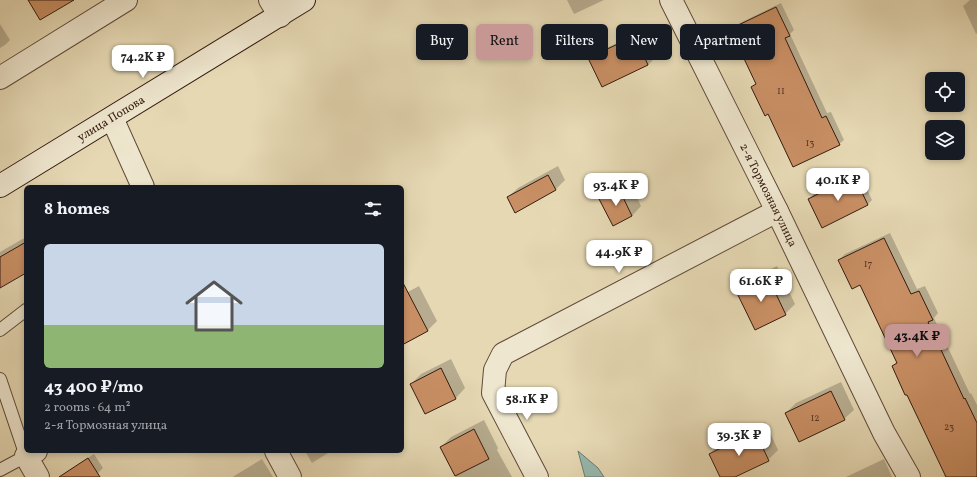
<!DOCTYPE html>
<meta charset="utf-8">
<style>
body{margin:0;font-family:Vollkorn,serif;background:#20242c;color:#f1f3f6;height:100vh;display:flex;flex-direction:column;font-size:15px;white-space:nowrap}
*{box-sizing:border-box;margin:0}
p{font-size:13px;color:#9ea1a6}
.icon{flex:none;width:22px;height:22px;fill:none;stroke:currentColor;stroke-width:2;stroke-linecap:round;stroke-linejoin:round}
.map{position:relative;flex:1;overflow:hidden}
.details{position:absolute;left:24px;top:185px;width:380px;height:268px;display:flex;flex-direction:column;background:#171b24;border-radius:6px;box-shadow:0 2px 6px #0003}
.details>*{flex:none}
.hud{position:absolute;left:416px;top:24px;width:380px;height:36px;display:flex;gap:8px}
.fabs{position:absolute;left:925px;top:72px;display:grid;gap:8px}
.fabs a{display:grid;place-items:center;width:40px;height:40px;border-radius:6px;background:#171b24;box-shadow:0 2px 6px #0003;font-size:20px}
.price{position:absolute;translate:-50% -34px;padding:0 9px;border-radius:8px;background:#fff;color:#222;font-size:13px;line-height:26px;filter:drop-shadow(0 1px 2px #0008)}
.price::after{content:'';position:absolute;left:50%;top:24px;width:12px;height:9px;margin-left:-6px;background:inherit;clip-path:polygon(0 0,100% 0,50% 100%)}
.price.current{background:#c59692;color:#111}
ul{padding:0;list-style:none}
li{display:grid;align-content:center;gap:8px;height:212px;padding:0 20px}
li span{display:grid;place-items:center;height:124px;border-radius:6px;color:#555}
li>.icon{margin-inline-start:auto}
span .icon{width:72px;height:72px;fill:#fffc;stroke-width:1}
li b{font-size:17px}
h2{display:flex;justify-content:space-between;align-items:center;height:48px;padding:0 20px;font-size:17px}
.tag{padding:0 14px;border-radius:6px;background:#171b24;box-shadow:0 2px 6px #0003;font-size:14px;line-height:36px}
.tag.current{background:#c59692;color:#111}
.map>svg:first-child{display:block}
.water{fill:#96b9af;stroke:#6f7a6f}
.shadow{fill:#0003}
.building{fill:#c98f64;stroke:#341b10}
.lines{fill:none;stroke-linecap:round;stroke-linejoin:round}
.lane-casing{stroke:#604a39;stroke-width:14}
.street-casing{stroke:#604a39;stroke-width:24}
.secondary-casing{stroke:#341b10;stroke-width:24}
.lane{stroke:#eee6ce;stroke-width:12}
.street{stroke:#eee6ce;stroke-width:22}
.secondary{stroke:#eee6ce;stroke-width:22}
.labels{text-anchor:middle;stroke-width:3;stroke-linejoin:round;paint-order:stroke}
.number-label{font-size:10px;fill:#593825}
.street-label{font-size:12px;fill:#341b10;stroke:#eee6ce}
</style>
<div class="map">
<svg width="977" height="477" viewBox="0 0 977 477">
<rect width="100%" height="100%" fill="#e5d8b3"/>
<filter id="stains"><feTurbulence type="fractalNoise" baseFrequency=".005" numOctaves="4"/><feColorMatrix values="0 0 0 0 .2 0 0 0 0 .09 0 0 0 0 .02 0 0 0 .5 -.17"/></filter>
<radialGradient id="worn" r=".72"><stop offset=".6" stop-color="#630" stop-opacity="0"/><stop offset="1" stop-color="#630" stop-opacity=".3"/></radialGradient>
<path class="water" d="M578 451 598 468 604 477H585Z"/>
<path class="shadow" d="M567 0H604L574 14Z
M970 0H977V33L976 34 963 6Z
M781 3 794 30 790 34 827 113 831 112 844 140 839 144 769 113 752 87 757 83 731 29 736 25Z
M0 24 10 40 5 45 0 48Z
M640 32 653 60 648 65 603 86 590 58 594 54Z
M558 166 565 180 555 190 508 197 518 188Z
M859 172 872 200 867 205 809 199 814 194Z
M629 180 641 206 632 216 601 199 611 189Z
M890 233 917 289 925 286 938 313 934 318 970 394 971 393 977 405V477H945L944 475 946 474 907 393 893 366 897 362 861 284 839 260 845 254Z
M26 237V272L0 287V252Z
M777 266 795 304 785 314 737 291 747 281Z
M419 286 437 321 427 331 402 338V295Z
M451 359 465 388 456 398 411 384 421 374Z
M841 382 854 410 844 419 786 413 796 403Z
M484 420 498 448 497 450 512 477H456L441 447 451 437Z
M765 422 778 450 768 460 732 477H721L710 454 720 444Z
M305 451H331L312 463Z
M94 454 103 468 98 473 92 477H66L64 474 69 470Z
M262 459 273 477H233L234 476Z
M884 459 892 477H846Z"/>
<path class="building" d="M28 0H74L40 20Z
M776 7 790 36 785 38 822 118 826 116 840 145 793 167 768 114 765 116 751 87 756 84 730 29Z
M635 36 648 65 602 87 588 58Z
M548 175 556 190 515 213 507 197Z
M854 176 868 205 822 228 808 199Z
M619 189 632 216 613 226 599 199Z
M884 238 911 294 919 291 933 320 928 322 964 399 965 398 977 423V477H946L907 395H905L892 366 897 363 860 285 852 289 838 260Z
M26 242V273L0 288V257Z
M767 275 786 315 755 330 736 291Z
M402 281 428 331 402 345Z
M441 368 456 399 425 414 410 384Z
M831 391 845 420 799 442 785 413Z
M474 429 489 459 455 476 440 447Z
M755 431 769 461 735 477H720L709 454Z
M88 458 100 477H59Z"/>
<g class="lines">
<defs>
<path id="lane" d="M0 330 26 310
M0 379 26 456 0 470"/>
<g id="street">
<path d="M270 0 280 16"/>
<path id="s1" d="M671 0 777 211 884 433 909 477"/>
<path d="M0 78 126 0"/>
<path d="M112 118 143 187"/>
<path d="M36 451 26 456 38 477"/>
<path d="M276 451 290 477"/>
<path d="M537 477 493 393 495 370 503 354 777 211"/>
</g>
<g id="secondary">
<path id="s2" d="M0 186 304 0"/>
</g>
</defs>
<use href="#lane" class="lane-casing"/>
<use href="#street" class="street-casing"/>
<use href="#secondary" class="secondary-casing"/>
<use href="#lane" class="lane"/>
<use href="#street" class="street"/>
<use href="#secondary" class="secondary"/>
</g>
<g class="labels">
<g class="number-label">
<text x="781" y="94">11</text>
<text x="810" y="146">13</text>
<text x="868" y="267">17</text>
<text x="815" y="421">12</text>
<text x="949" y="430">23</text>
</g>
<g class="street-label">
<text dy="4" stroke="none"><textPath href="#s2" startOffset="130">улица Попова</textPath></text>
<text dy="4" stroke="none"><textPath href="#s1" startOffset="218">2-я Тормозная улица</textPath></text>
</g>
</g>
<rect width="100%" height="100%" filter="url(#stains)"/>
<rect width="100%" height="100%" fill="url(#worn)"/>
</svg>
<div class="fabs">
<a><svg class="icon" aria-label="locate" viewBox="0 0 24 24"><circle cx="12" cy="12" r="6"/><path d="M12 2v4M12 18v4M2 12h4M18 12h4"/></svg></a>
<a><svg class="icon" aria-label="layers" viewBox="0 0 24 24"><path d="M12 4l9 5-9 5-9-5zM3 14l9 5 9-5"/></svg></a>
</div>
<b class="price" style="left:143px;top:79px">74.2K ₽</b>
<b class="price" style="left:838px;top:202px">40.1K ₽</b>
<b class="price" style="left:616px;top:207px">93.4K ₽</b>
<b class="price" style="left:619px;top:274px">44.9K ₽</b>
<b class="price" style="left:761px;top:303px">61.6K ₽</b>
<b class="price current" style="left:917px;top:358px">43.4K ₽</b>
<b class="price" style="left:527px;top:421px">58.1K ₽</b>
<b class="price" style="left:739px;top:457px">39.3K ₽</b>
<div class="hud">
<a class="tag">Buy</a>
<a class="tag current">Rent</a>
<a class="tag">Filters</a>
<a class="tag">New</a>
<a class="tag">Apartment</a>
</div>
<section class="details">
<h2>8 homes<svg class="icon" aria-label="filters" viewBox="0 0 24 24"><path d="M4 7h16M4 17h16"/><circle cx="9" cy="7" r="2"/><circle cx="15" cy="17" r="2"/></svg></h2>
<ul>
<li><span style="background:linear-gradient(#c9d6e8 65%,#8fb573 0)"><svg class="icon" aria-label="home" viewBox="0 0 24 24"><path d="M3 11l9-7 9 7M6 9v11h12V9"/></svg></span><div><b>43 400 ₽/mo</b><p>2 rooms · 64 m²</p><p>2-я Тормозная улица</p></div></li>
</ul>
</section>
</div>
